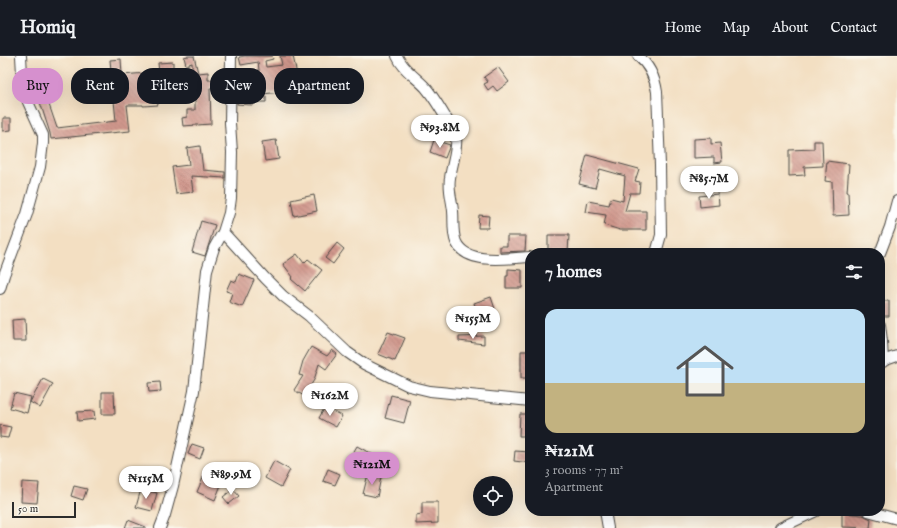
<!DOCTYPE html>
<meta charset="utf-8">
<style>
body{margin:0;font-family:"IM FELL English",serif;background:#20242c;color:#f1f3f6;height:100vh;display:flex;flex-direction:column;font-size:15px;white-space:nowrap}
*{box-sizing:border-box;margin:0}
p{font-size:13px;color:#9ea1a6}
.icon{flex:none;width:22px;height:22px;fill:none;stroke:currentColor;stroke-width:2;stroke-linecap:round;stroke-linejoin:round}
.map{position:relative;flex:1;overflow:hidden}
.panel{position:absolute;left:525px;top:192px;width:360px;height:268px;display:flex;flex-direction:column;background:#171b24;border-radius:16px;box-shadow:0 4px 16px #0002}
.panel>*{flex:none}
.banner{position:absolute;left:12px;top:12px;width:380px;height:36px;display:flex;gap:8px}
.controls{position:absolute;left:473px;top:420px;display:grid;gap:8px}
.controls a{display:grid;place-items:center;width:40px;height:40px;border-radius:50%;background:#171b24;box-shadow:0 4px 16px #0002;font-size:20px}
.scale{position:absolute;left:12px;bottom:10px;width:64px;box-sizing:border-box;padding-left:4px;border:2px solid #2b2b2b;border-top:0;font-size:11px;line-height:14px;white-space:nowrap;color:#2b2b2b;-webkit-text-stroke:3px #fbf7ec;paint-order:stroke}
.price{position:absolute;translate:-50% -34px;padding:0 9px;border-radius:14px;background:#fff;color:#222;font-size:13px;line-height:26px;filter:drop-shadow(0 1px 2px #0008)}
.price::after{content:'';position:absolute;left:50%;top:24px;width:12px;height:9px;margin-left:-6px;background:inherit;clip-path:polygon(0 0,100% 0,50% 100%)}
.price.active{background:#d690ce;color:#111}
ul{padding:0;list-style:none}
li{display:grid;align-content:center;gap:8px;height:212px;padding:0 20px}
li span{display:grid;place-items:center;height:124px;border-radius:12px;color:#555}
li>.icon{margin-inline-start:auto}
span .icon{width:72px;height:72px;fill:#fffc;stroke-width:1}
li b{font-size:17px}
h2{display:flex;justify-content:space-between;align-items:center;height:48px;padding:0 20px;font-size:17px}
.tag{padding:0 14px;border-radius:16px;background:#171b24;box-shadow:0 4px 16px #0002;font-size:14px;line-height:36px}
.tag.active{background:#d690ce;color:#111}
header{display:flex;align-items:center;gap:24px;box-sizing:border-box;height:56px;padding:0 20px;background:#171b24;border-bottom:1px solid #363941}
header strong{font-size:19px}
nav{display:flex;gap:22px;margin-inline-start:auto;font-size:14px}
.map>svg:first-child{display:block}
.building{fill:url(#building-back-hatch)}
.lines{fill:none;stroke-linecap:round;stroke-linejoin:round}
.minor-casing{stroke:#494642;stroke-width:12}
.minor{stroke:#fff;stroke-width:10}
</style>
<header>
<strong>Homiq</strong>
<nav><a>Home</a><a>Map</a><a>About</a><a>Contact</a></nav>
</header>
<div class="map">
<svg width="897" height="472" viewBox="0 0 897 472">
<defs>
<pattern id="building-back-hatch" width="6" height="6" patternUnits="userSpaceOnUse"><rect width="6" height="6" fill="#d1988d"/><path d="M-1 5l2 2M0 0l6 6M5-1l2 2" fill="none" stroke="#aa7c73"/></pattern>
</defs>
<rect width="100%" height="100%" fill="#fbf7ec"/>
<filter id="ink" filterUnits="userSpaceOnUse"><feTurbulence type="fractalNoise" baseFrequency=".025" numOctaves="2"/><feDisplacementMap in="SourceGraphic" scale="8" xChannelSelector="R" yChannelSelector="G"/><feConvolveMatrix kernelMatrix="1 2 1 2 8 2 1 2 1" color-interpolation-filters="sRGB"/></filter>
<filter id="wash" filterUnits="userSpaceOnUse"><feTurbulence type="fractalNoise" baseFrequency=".012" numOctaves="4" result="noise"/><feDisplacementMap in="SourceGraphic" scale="16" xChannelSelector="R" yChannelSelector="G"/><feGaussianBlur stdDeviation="0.9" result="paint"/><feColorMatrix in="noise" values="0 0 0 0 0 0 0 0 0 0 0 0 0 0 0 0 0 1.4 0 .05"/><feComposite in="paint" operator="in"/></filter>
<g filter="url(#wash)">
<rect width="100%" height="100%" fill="#f3dfc2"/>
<g id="blocks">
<path class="building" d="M188 0H194L198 17 208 16V24H213V32H210L211 68 183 70 182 62 187 61V54H195V40H193L192 7 186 9 184 1Z
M245 0H272L273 3 265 5 266 11 282 9 280 0H293L299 28 282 32V36L262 38 258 6 241 9 239 1Z
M121 3 122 19 159 16 158 7 173 6V27L156 28 158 49 143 50V49H127L130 75 51 83 50 77 37 37 44 34 57 72 116 65 110 4Z
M498 11 509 26 497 35 493 30 488 34 484 28 488 26 484 21Z
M238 38 266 40V46H254L253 49 237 48Z
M3 62H11V74L3 75Z
M711 82V88L720 87 722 106 714 107V101L694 102V83Z
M276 84 279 103 265 105 262 86Z
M434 84 450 89 445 102 430 96Z
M814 85H822L823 110 804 111 805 119 789 120V94L814 93Z
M200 90 203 114 225 116V122L191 120 193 136 176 138 172 111 189 109 187 92Z
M587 99 639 113 635 125 640 126 639 137H630L625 155H646V174H620L604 169 606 159 586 156 588 145 609 149 611 142 623 145 625 120 600 113 595 132 579 128Z
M827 105 849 108 847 136H848L849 159 833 160 832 126 825 125Z
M718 138 719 149 700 151 699 140Z
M314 139 317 155 294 160 291 144Z
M479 159 489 160 488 172H478Z
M201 165 215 169 205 200 192 196Z
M548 179H569L568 197H548Z
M507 180H526L525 195 500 196V190H507Z
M337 187 344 193 333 208 325 202Z
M297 198 304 207 308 203 322 214 305 235 291 223 293 221 283 208Z
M508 213 522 214V232H506V220H508Z
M239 218 254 224 242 251 229 246 232 237 226 235 231 224 236 226Z
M491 241 497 259 496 268 484 266 485 261 480 263 474 247Z
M881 245H889V260H881Z
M25 263 26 285H13L12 264Z
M388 276 405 282 395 305 378 298Z
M484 280V288L459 285V281Z
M311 291 327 300 332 294 337 298 326 313 319 308 314 324 304 340 294 334 303 320 299 319 303 305Z
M521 295H529V300H530V322H521Z
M43 323 53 328 40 352 30 346Z
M160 326 161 335 149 336 148 327Z
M102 336H114L115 358H102Z
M14 337 31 341 27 357 10 352Z
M391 339 410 344 404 367 385 362Z
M325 351 342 360 336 371 319 362Z
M94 355 95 363 78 365 77 356Z
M520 358H527V380H519Z
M0 369 11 371 8 382 0 381Z
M192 388 204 392 200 403 188 398Z
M357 390 377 401 370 413 350 402Z
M515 395 530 396V407L514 405Z
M274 405 290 414 281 431 265 422Z
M328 413 340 418 335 429 323 425Z
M205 417 223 424 215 444 197 436Z
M368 418 381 421 377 441 363 438Z
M22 426 39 427 37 447 21 446Z
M74 430 87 433 83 444 71 440Z
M141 433 157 437 152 455 136 451Z
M233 433 239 440 229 448 223 441Z
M422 446H438V467L416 468V459L422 458Z
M842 457 863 459 871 463 870 472 842 471Z
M128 464 146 471V472H125Z"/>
</g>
</g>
<g filter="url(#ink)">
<use href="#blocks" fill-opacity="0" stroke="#494642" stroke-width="1"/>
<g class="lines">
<defs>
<path id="minor" d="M397 0C403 14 416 21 426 32 437 45 447 64 456 79 458 94 452 107 450 122 448 133 452 144 453 155 454 165 452 176 456 186 467 210 509 202 530 201
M638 0C649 9 655 22 657 36L660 109 661 179 656 197
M223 176 265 222 283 240 309 260 347 296 364 308 409 330 430 335 530 345
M880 197 890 171 897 145
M0 233 4 219 27 158 40 111 43 87V79L28 46 22 18 21 0
M880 269 882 285 883 306
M880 306 897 300
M605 455 608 472
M868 455 897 463
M160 472 165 459 173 430 194 335 207 214 214 192 223 176 229 157 231 142 232 96 230 67 231 0
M780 472 816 455"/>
</defs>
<use href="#minor" class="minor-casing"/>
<use href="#minor" class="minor"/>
</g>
</g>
</svg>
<div class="controls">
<a><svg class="icon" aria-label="locate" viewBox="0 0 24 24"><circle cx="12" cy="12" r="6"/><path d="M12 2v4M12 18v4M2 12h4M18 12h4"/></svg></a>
</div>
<div class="scale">50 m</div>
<b class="price" style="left:440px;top:93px">₦93.8M</b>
<b class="price" style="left:709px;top:144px">₦85.7M</b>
<b class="price" style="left:473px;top:284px">₦155M</b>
<b class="price" style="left:330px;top:361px">₦162M</b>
<b class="price active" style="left:372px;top:430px">₦121M</b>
<b class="price" style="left:231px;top:440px">₦89.9M</b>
<b class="price" style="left:146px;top:444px">₦115M</b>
<div class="banner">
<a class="tag active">Buy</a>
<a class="tag">Rent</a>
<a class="tag">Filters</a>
<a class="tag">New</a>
<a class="tag">Apartment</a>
</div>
<section class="panel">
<h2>7 homes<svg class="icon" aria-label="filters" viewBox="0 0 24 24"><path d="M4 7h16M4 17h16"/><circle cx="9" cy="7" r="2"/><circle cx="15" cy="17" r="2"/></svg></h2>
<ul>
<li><span style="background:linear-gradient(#bfe0f5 60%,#c2b280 0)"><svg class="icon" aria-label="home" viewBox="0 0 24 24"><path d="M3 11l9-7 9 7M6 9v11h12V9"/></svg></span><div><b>₦121M</b><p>3 rooms · 77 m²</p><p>Apartment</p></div></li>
</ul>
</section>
</div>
